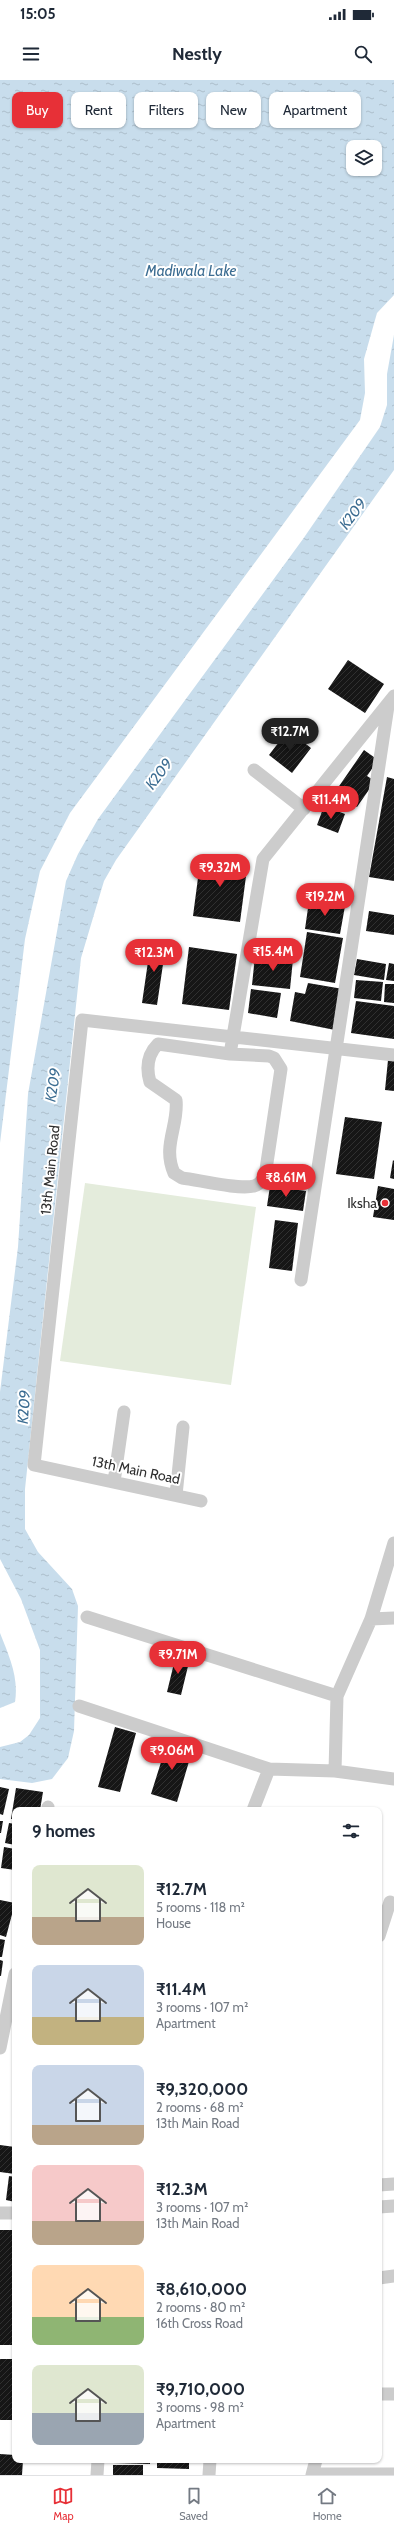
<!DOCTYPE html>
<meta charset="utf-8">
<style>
body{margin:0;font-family:Cabin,sans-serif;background:#f2f2f3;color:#1f2937;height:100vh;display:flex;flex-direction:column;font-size:15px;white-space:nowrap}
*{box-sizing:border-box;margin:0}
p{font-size:13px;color:#747a83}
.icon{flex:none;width:22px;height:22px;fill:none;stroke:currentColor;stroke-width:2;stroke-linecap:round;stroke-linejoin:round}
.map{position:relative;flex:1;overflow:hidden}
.side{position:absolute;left:12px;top:1727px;width:370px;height:656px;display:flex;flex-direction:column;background:#fff;border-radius:8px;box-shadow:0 1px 3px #0004}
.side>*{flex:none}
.top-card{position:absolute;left:12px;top:12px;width:370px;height:36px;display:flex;gap:8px}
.buttons{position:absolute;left:346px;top:60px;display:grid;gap:8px}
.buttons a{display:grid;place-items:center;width:36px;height:36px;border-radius:8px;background:#fff;box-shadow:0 1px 3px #0004;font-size:20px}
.price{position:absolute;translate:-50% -34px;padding:0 9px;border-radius:14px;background:#e73037;color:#fff;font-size:13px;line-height:26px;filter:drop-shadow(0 1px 2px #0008)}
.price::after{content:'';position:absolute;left:50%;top:24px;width:12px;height:9px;margin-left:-6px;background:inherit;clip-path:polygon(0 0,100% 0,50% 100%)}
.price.on{background:#222;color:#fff}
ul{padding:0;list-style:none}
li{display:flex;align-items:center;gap:12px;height:100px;padding:0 20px}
li span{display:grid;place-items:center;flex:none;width:112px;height:80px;border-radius:8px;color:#555}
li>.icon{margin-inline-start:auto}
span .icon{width:48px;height:48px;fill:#fffc;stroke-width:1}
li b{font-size:17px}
h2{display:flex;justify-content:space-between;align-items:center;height:48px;padding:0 20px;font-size:17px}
.chip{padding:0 14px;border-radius:8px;background:#fff;box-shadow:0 1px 3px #0004;font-size:14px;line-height:36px}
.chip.on{background:#e73037;color:#fff}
.status{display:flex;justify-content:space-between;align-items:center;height:28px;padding:0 20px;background:#fff;direction:ltr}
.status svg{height:11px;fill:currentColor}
header{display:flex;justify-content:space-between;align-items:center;height:52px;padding:0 20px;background:#fff;font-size:18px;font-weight:700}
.tab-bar{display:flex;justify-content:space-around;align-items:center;height:56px;border-top:1px solid #e0e1e3;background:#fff;font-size:11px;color:#747a83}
.tab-bar a{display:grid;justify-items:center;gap:2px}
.tab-bar .on{color:#e73037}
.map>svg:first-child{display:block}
.pitch{fill:#e4ecdc}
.water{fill:url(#water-ripples);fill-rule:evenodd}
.building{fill:url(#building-hatch)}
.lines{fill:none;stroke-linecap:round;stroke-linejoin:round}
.minor{stroke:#ccc;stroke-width:13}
.poi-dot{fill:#e73037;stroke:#fff;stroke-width:1.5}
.labels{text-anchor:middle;stroke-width:4;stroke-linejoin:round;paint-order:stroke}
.street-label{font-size:14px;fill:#2f2f2f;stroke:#fff}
.poi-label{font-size:14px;fill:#2f2f2f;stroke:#fff;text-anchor:end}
.water-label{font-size:15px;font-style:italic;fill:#3c6d92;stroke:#fff}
</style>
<div class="status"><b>15:05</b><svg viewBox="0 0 49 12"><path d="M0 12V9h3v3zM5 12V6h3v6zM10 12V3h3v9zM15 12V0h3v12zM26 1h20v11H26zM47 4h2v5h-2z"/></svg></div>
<header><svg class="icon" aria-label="menu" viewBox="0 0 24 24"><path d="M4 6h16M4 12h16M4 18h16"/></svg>Nestly<svg class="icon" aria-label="search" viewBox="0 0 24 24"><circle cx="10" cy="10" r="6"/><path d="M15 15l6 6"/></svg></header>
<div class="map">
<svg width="394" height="2395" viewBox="0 0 394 2395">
<defs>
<pattern id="water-ripples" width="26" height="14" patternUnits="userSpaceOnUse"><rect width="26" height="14" fill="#c8ddec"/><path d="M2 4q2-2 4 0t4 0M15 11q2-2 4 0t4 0" fill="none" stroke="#acbecb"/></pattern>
<pattern id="building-hatch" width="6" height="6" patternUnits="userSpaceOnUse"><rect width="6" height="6" fill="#161616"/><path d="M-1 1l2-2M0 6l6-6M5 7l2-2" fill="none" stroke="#303030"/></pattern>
</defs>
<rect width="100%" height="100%" fill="#fff"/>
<path class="pitch" d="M85 1103 256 1127 231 1305 60 1281Z"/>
<path class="water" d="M0 0H394V215L377 233 364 279 365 313 360 340 70 733 40 791 25 859 0 1063ZM353 67H375V89H353Z
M394 255V390L116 780 104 801 81 878 25 1409V1449L38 1472 72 1509 78 1526 74 1651 68 1678 52 1699 32 1703 0 1699V1667L20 1662 29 1655 40 1638V1570L21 1519 0 1479V1312L18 1167 28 1014 66 801 78 774 98 739 303 459 380 347 387 325V294Z
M0 1553C9 1576 19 1597 15 1622L0 1628Z"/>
<path class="building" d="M348 580 384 604 365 633 328 609Z
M288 650 311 668 292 693 269 675Z
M364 670 378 680 367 696 375 701 357 727 335 712Z
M387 697 394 699V801L369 797Z
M324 726 345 734 338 753 317 745Z
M201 775 248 781 240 842 193 836Z
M309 821 345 826 340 854 305 849Z
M369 831 394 835V855L366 851Z
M307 852 343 858 335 903 300 897Z
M151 861 166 864 157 925 142 923Z
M189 867 237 874 229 930 182 924Z
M255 876 293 879 290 909 252 905Z
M357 879 386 884 384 900 354 895Z
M389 883 394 884V901L386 900Z
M356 900 383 902 381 921 354 918Z
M308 903 343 909 335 950 290 941 295 912 305 914Z
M385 904H394V923L384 922Z
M251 909 281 913 277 938 248 933Z
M356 921 394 926V959L351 953Z
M388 980 394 981V1011L385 1010Z
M345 1037 382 1042 374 1099 336 1094Z
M393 1080 394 1081V1099L390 1098Z
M270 1106 306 1111 303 1131 267 1126Z
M378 1106 394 1109V1140L373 1137Z
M275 1140 298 1143 292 1191 269 1188Z
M176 1575 190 1578 181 1615 167 1612Z
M115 1647 136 1653 120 1712 98 1707Z
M168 1660 193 1668 177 1722 151 1714Z
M0 1707 9 1709 3 1735 0 1734Z
M16 1708 43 1712 40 1730H15V1739H11Z
M0 1741H3L1 1753H0Z
M9 1743 15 1744V1765L5 1763Z
M4 1767 15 1769V1790L1 1788Z
M0 1820 15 1823 6 1857 0 1855Z
M0 1859 5 1860 2 1877H0Z
M0 1880 3 1881 1 1896H0Z
M0 2065 15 2067V2094L0 2092Z
M9 2096 15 2097V2122L6 2120Z
M0 2150H15V2265H0Z
M0 2279H15V2340H0Z
M0 2374 15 2375V2380H23L22 2395H0Z
M113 2380H150V2384L113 2383Z
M157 2380H189V2389L157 2388Z
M113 2385H143V2395H113Z"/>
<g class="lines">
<path class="minor" d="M254 690 304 729
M230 974 158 964C147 975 146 988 150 1002L176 1020C179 1045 162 1066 174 1093L182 1098C199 1100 239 1110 254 1106 260 1105 262 1100 265 1096L281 989 274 978 269 976 230 974 263 779 394 616
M301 1200 388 626
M114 1402 124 1332
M176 1415 183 1347
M201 1421 34 1385 82 940 394 975
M87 1537 337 1616
M371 1539 394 1538
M79 1626 269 1689
M335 1691 337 1616 371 1539 394 1463
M48 1730V1727
M253 1730 269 1689 335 1691 394 1699
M379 1856 390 1822
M0 1968 15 1894
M379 2105 394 2104
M379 2127 394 2126
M0 2133H15
M379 2198 394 2196
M379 2314H394
M313 2394H394
M97 2395 98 2380
M209 2395 210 2380
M312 2395 316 2380"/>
</g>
<circle class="poi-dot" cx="385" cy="1123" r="4"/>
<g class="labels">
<g class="street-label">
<text transform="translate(50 1090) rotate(-84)" y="5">13th Main Road</text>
<text transform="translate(136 1390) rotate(12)" y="5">13th Main Road</text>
</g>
<g class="poi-label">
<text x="377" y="1128">Iksha</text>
</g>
<g class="water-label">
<text x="191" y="196">Madiwala Lake</text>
<text transform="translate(353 434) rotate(-53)" y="5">K209</text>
<text transform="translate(159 694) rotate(-53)" y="5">K209</text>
<text transform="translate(53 1005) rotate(-81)" y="5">K209</text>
<text transform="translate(24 1327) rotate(-86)" y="5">K209</text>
</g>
</g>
</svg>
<div class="buttons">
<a><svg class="icon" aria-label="layers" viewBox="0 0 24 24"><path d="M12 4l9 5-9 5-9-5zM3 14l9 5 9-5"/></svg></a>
</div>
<b class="price on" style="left:290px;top:672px">₹12.7M</b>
<b class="price" style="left:331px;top:740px">₹11.4M</b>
<b class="price" style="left:220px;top:808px">₹9.32M</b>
<b class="price" style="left:325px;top:837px">₹19.2M</b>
<b class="price" style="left:273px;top:892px">₹15.4M</b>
<b class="price" style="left:154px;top:893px">₹12.3M</b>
<b class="price" style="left:286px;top:1118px">₹8.61M</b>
<b class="price" style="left:178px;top:1595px">₹9.71M</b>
<b class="price" style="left:172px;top:1691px">₹9.06M</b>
<div class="top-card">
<a class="chip on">Buy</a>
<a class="chip">Rent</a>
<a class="chip">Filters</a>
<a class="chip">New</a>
<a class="chip">Apartment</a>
</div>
<section class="side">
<h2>9 homes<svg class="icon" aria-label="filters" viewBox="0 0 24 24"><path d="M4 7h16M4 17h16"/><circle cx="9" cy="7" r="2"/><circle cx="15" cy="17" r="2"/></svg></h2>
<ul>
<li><span style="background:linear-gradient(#dfe7d0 65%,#b9a48a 0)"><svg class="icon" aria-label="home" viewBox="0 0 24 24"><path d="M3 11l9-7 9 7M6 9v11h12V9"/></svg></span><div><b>₹12.7M</b><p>5 rooms · 118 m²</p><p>House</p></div></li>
<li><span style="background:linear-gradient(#c9d6e8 65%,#c2b280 0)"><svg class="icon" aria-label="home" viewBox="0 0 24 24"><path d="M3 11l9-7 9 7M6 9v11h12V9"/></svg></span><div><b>₹11.4M</b><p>3 rooms · 107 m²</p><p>Apartment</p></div></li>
<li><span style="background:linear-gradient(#c9d6e8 75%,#b9a48a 0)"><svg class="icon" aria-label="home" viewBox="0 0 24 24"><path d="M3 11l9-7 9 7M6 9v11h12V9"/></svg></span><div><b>₹9,320,000</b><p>2 rooms · 68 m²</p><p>13th Main Road</p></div></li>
<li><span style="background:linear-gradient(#f6c9c9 70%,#b9a48a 0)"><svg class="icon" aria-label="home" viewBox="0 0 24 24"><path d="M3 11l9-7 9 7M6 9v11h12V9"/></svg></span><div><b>₹12.3M</b><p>3 rooms · 107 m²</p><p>13th Main Road</p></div></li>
<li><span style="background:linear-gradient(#ffd9b3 65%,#8fb573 0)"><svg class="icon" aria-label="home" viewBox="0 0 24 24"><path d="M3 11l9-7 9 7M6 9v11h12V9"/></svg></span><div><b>₹8,610,000</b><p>2 rooms · 80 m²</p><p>16th Cross Road</p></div></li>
<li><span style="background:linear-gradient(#dfe7d0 60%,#9aa5b1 0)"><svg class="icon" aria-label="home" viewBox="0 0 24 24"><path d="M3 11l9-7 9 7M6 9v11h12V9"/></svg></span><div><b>₹9,710,000</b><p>3 rooms · 98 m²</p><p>Apartment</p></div></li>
</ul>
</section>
</div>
<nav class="tab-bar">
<a class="on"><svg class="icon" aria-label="map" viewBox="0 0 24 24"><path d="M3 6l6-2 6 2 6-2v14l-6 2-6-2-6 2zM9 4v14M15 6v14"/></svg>Map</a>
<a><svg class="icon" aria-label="saved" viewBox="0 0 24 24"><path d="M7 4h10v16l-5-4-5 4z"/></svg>Saved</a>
<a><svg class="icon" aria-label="home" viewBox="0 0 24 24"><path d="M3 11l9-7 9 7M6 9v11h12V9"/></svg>Home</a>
</nav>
